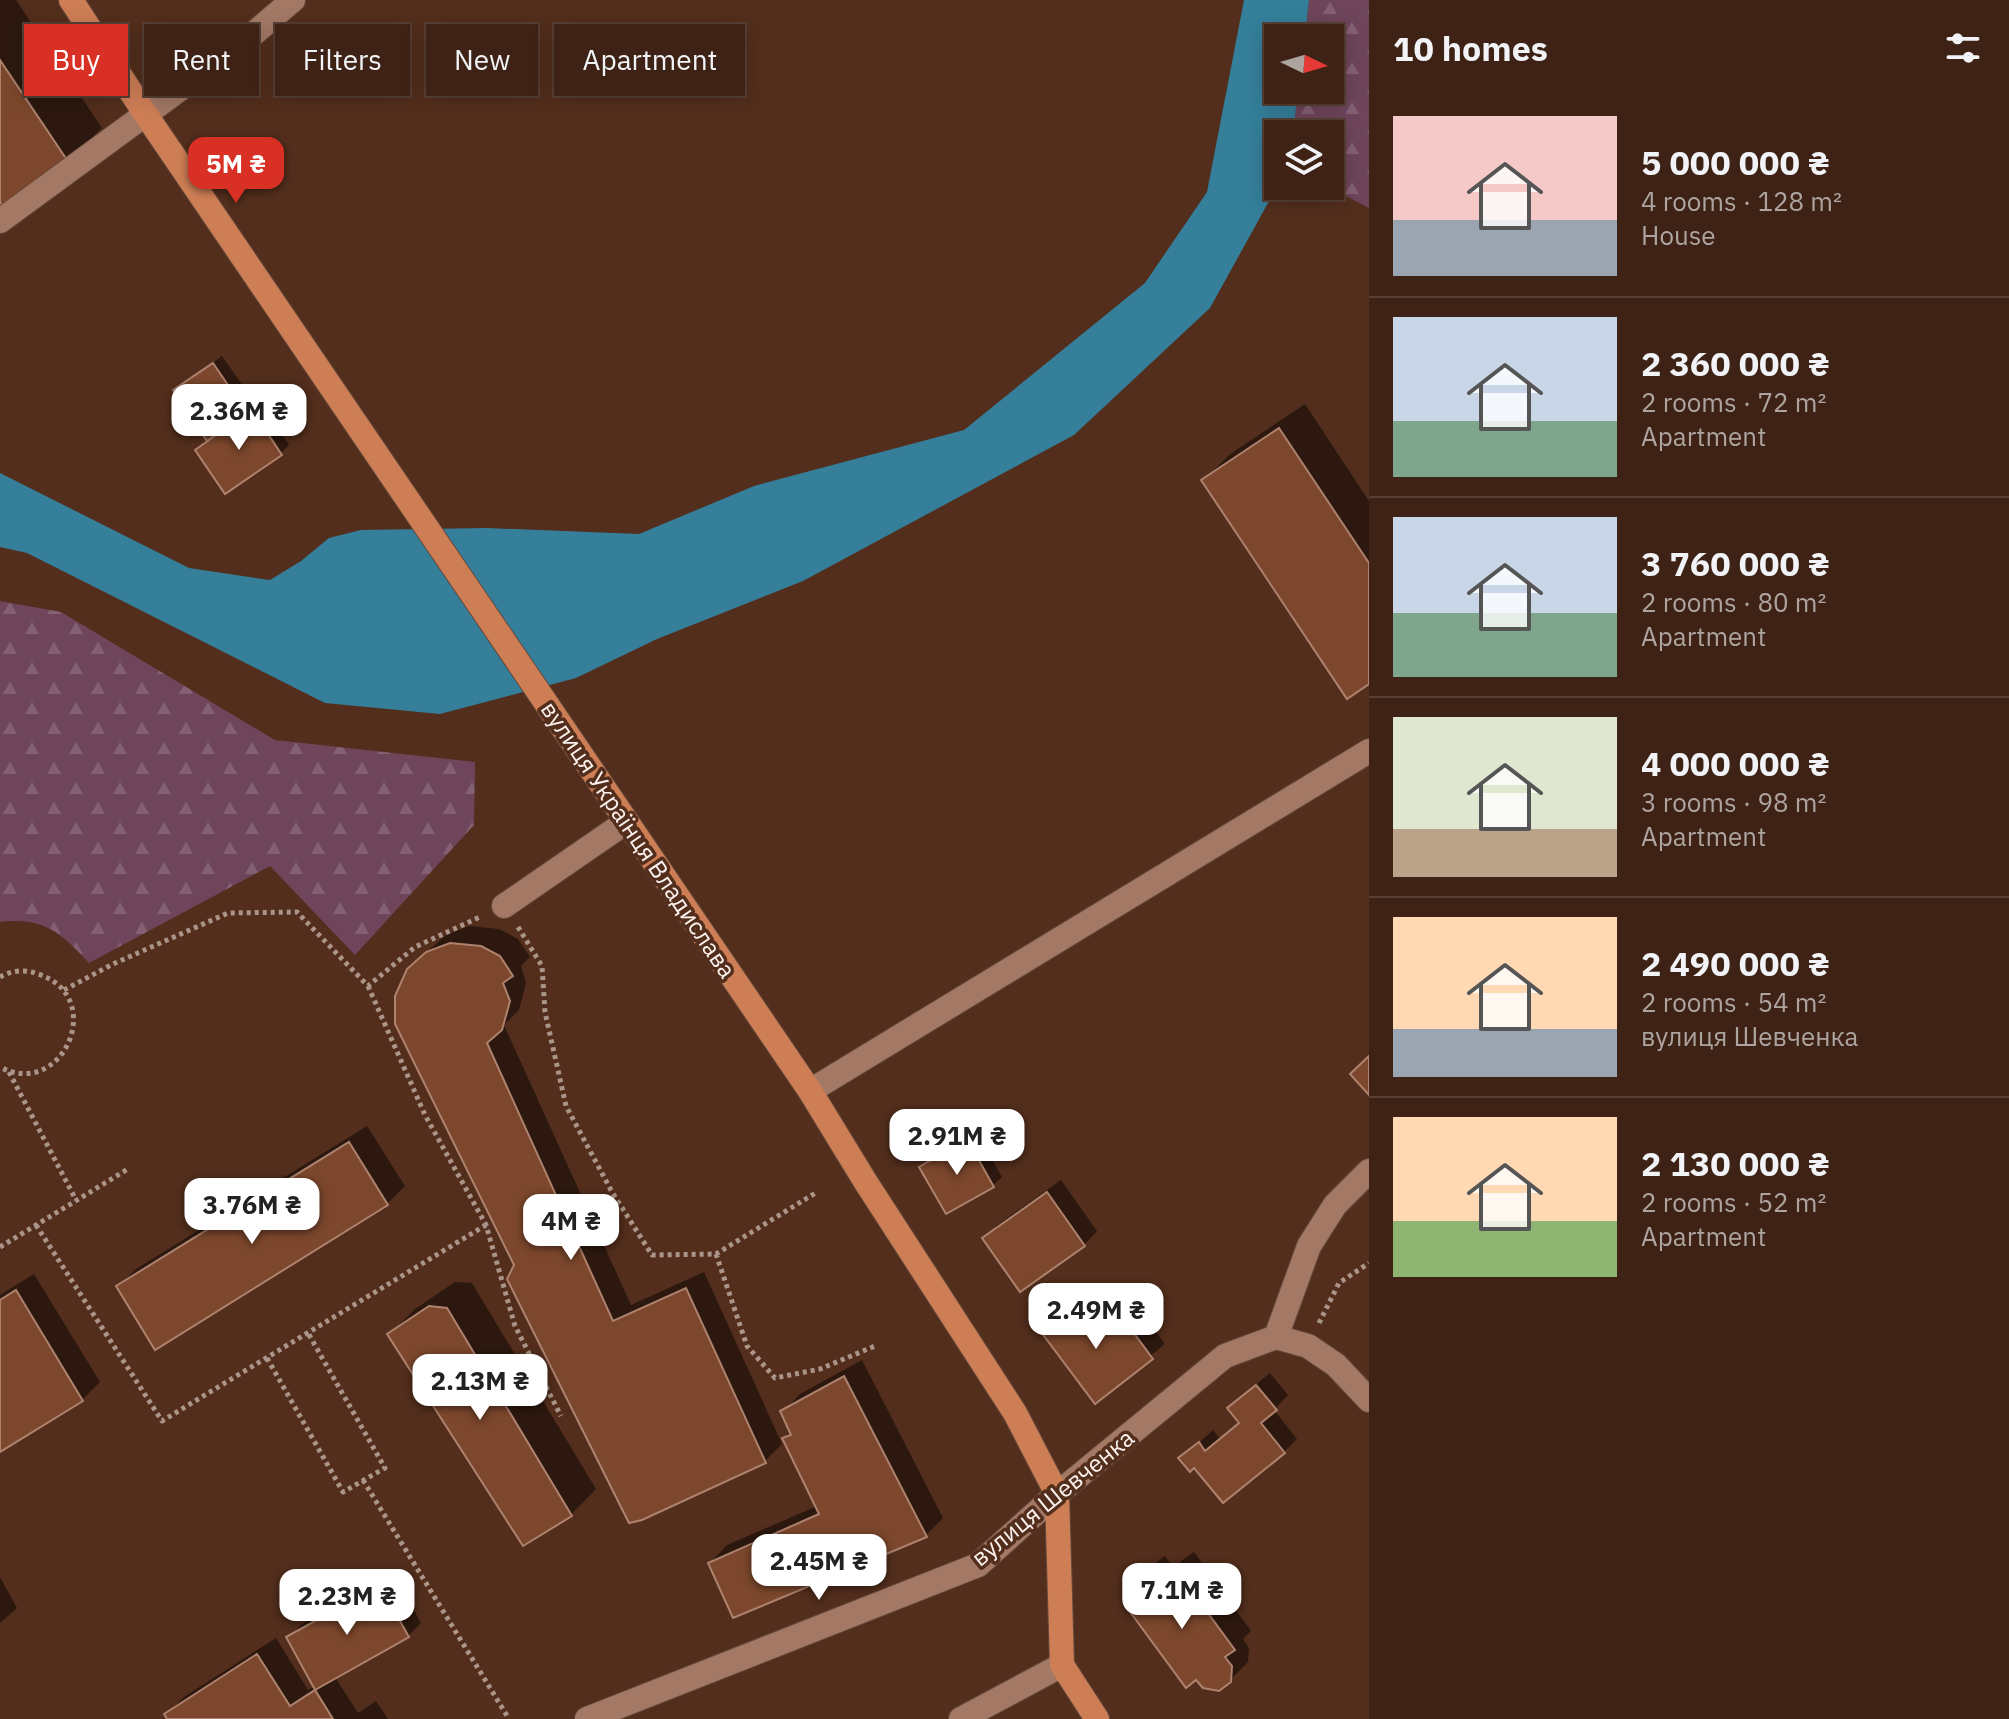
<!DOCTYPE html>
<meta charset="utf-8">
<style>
body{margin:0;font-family:"IBM Plex Sans",sans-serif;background:#492f22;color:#f1f3f6;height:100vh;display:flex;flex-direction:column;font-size:30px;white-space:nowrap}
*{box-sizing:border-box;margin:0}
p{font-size:26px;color:#ada4a0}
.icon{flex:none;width:44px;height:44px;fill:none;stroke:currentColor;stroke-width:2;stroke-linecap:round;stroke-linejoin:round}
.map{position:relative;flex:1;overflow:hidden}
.details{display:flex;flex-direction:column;background:#3e2215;width:640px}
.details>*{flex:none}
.top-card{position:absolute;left:24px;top:24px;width:760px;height:72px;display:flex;gap:16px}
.needle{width:52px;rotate:95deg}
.tools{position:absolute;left:1264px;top:24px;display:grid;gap:16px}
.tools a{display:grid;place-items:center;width:80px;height:80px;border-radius:0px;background:#3e2215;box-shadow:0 4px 20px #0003,0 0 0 2px #573f34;font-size:40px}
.price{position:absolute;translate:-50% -68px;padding:0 18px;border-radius:16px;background:#fff;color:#222;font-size:26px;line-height:52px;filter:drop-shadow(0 2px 4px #0008)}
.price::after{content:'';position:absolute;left:50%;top:48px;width:24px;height:18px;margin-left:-12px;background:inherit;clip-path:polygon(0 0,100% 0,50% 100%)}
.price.current{background:#d93025;color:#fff}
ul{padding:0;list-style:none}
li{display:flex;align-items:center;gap:24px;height:200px;padding:0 24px}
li+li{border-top:2px solid #573f34}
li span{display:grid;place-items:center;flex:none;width:224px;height:160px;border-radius:0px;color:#555}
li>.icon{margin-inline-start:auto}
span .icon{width:96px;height:96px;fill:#fffc;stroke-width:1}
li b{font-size:34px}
h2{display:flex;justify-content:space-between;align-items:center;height:96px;padding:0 24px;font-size:34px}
.tag{padding:0 28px;border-radius:0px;background:#3e2215;box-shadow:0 4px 20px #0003,0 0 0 2px #573f34;font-size:28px;line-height:72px}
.tag.current{background:#d93025;color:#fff}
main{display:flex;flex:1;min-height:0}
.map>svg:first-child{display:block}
.forest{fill:url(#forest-firs)}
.water{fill:#357f9b}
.shadow{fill:#0007}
.building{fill:#7c472c;stroke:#ad826e;stroke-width:2}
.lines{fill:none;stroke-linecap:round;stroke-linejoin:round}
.minor-casing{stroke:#664a3c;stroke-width:26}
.major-casing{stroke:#664a3c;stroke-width:26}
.path{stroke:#ab9489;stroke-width:5;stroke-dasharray:4 4;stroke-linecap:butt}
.minor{stroke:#a37965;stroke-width:24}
.major{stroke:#ce7e55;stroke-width:24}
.labels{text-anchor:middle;stroke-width:7;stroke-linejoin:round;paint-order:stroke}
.street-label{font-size:24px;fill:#fcf2ee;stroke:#532e1c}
</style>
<main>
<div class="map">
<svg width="1369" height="1719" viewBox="0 0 1369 1719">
<defs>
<pattern id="forest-firs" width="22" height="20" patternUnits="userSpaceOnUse" patternTransform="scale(2)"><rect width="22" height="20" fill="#6f455c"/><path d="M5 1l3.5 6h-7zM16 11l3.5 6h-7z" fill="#846074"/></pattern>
</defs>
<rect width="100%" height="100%" fill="#532e1c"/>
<path class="forest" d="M1309 0H1369V208L1327 186H1330V134H1293L1298 90H1330V38H1305Z
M0 601 61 612 275 740 475 762 474 825 355 955 270 866 89 963C60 932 44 917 0 922Z"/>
<path class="water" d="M1244 0H1309L1305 38H1278V90H1298L1293 134H1278V185L1210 308 1074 435 803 581 657 639 576 678 440 714 325 703 27 553 0 547V473L189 568 270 580 301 561 329 538 361 530 487 528 639 534 754 486 964 430 1145 283 1207 192Z"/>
<path class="shadow" d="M0 0H16L102 128 68 161 0 199Z
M222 356 257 406 261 403 289 445 281 453 197 450 209 439 176 390Z
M1305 404 1369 501V682L1204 480 1229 455Z
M469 926 499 929 518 939 530 957 521 966 526 983 519 1010 504 1025 631 1305 704 1272 782 1444 765 1461 516 1265 427 952 446 935Z
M367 1126 405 1186 387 1204 118 1287 136 1269Z
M976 1132 1002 1177 993 1185 947 1212 921 1168 930 1159Z
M1061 1180 1097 1231 1084 1245 984 1239 997 1225Z
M34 1274 100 1382 82 1400 0 1449V1295Z
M455 1282 472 1283 596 1489 571 1515 390 1334 415 1309Z
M1098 1288 1123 1321 1139 1309 1165 1344 1095 1401 1043 1332Z
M862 1360 943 1518 926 1535 710 1563 727 1545 817 1506 784 1439 792 1432 783 1412 800 1394Z
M1270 1373 1288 1395 1274 1410 1297 1439 1284 1452 1195 1466 1181 1459 1213 1430 1220 1439 1241 1422 1243 1395Z
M1194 1552 1251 1631 1243 1639 1249 1648 1248 1662 1230 1680 1128 1605 1141 1592 1134 1583 1152 1565 1165 1556 1173 1567Z
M394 1573 421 1623 408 1636 335 1677 358 1713 376 1701 388 1719H170L167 1714 184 1697 276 1638 308 1690 315 1686 289 1637 302 1624Z
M0 1577 17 1608 0 1623Z"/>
<path class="building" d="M0 60 69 163 3 207 0 202Z
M213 363 247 413 207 441 173 390Z
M252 410 282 455 225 494 195 450Z
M1279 428 1369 563V684L1347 699 1201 480Z
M450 943 481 946 500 956 513 976 503 983 510 1001 502 1030 487 1043 613 1321 686 1288 766 1463 642 1520 629 1523 507 1279 514 1265 395 1024V996L407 969 426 952Z
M1369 1056V1095L1350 1074Z
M967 1139 994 1187 946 1214 919 1167Z
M349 1142 388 1205 155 1350 116 1286Z
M1047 1192 1085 1246 1020 1292 982 1238Z
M16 1290 83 1401 0 1452V1300Z
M1084 1299 1109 1333 1125 1321 1153 1359 1095 1404 1041 1332Z
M429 1306 447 1308 572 1516 523 1546 387 1334Z
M844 1376 927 1537 733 1618 708 1563 819 1514 782 1438 791 1435 780 1411Z
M1256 1385 1277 1410 1261 1423 1285 1453 1223 1503 1194 1468 1190 1472 1178 1458 1199 1442 1205 1451 1239 1423 1227 1408Z
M1175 1568 1235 1650 1225 1657 1232 1666 1231 1682 1219 1691 1203 1688 1196 1680 1186 1688 1125 1605 1140 1594 1132 1583 1146 1572 1154 1583Z
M380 1585 409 1637 315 1690 286 1637Z
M257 1654 290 1706 315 1690 333 1719H167L164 1714Z"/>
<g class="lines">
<defs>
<path id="minor" d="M0 221 244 42 293 0
M504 906 626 822
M810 1091 1369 751
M1276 1337 1308 1346 1336 1365 1369 1400
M587 1719 978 1565 1057 1494 1225 1356 1276 1337 1309 1246 1335 1205 1369 1171
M961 1719 1062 1665"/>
<path id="major" d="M71 0 146 115 810 1091 865 1181 1015 1413 1057 1494 1062 1665 1097 1719"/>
</defs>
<use href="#minor" class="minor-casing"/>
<use href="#major" class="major-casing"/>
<path class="path" d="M518 927 542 966 545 1012 566 1106 612 1192 652 1255 716 1254 817 1192
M0 977C10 971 24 969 35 973 110 994 63 1101 0 1067
M368 986 425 1115 486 1225 515 1326 561 1416
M64 990 113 964 228 913 297 912 368 986 415 947 482 916
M9 1072 76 1200
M36 1225 162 1421 486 1225
M0 1247 128 1169
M716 1254 747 1346 775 1378 820 1369 875 1346
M1319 1323 1339 1283 1369 1263
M267 1358 343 1492 385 1468 308 1333
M363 1480 509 1719"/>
<use href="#minor" class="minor"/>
<use href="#major" class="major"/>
</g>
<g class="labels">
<g class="street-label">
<text transform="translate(638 840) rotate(56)" y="8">вулиця Українця Владислава</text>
<text transform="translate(1053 1498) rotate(-39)" y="8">вулиця Шевченка</text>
</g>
</g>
</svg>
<div class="tools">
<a><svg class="needle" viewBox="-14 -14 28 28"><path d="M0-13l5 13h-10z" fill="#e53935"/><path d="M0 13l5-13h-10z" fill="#ada4a0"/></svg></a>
<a><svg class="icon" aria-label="layers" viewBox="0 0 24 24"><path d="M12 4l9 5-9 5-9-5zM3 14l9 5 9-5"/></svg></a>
</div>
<b class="price current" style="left:236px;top:205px">5M ₴</b>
<b class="price" style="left:239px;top:452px">2.36M ₴</b>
<b class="price" style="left:957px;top:1177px">2.91M ₴</b>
<b class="price" style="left:252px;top:1246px">3.76M ₴</b>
<b class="price" style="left:571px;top:1262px">4M ₴</b>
<b class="price" style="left:1096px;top:1351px">2.49M ₴</b>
<b class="price" style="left:480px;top:1422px">2.13M ₴</b>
<b class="price" style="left:819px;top:1602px">2.45M ₴</b>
<b class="price" style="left:1182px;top:1631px">7.1M ₴</b>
<b class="price" style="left:347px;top:1637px">2.23M ₴</b>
<div class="top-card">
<a class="tag current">Buy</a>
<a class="tag">Rent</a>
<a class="tag">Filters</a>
<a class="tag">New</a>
<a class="tag">Apartment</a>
</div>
</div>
<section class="details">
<h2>10 homes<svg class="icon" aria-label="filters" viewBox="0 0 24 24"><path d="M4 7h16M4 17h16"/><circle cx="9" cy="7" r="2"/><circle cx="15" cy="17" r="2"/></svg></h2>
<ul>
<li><span style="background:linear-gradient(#f6c9c9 65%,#9aa5b1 0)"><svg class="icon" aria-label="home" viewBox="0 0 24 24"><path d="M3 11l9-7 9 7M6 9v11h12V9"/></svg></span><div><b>5 000 000 ₴</b><p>4 rooms · 128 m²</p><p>House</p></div></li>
<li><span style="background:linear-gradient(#c9d6e8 65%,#7fa58c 0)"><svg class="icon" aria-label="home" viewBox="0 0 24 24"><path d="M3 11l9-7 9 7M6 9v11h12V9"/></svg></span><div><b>2 360 000 ₴</b><p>2 rooms · 72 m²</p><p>Apartment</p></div></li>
<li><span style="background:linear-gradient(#c9d6e8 60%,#7fa58c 0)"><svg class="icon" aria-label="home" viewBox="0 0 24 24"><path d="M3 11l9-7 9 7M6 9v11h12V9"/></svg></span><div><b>3 760 000 ₴</b><p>2 rooms · 80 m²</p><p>Apartment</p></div></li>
<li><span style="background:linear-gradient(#dfe7d0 70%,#b9a48a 0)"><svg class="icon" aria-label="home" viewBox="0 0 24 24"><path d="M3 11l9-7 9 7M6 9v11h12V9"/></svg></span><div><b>4 000 000 ₴</b><p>3 rooms · 98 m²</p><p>Apartment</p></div></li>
<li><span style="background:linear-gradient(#ffd9b3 70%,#9aa5b1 0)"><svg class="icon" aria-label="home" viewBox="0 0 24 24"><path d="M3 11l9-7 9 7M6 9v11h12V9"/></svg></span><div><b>2 490 000 ₴</b><p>2 rooms · 54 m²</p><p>вулиця Шевченка</p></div></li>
<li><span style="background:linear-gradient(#ffd9b3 65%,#8fb573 0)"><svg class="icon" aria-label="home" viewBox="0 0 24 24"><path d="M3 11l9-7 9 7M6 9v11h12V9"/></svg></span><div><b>2 130 000 ₴</b><p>2 rooms · 52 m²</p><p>Apartment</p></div></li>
</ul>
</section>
</main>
